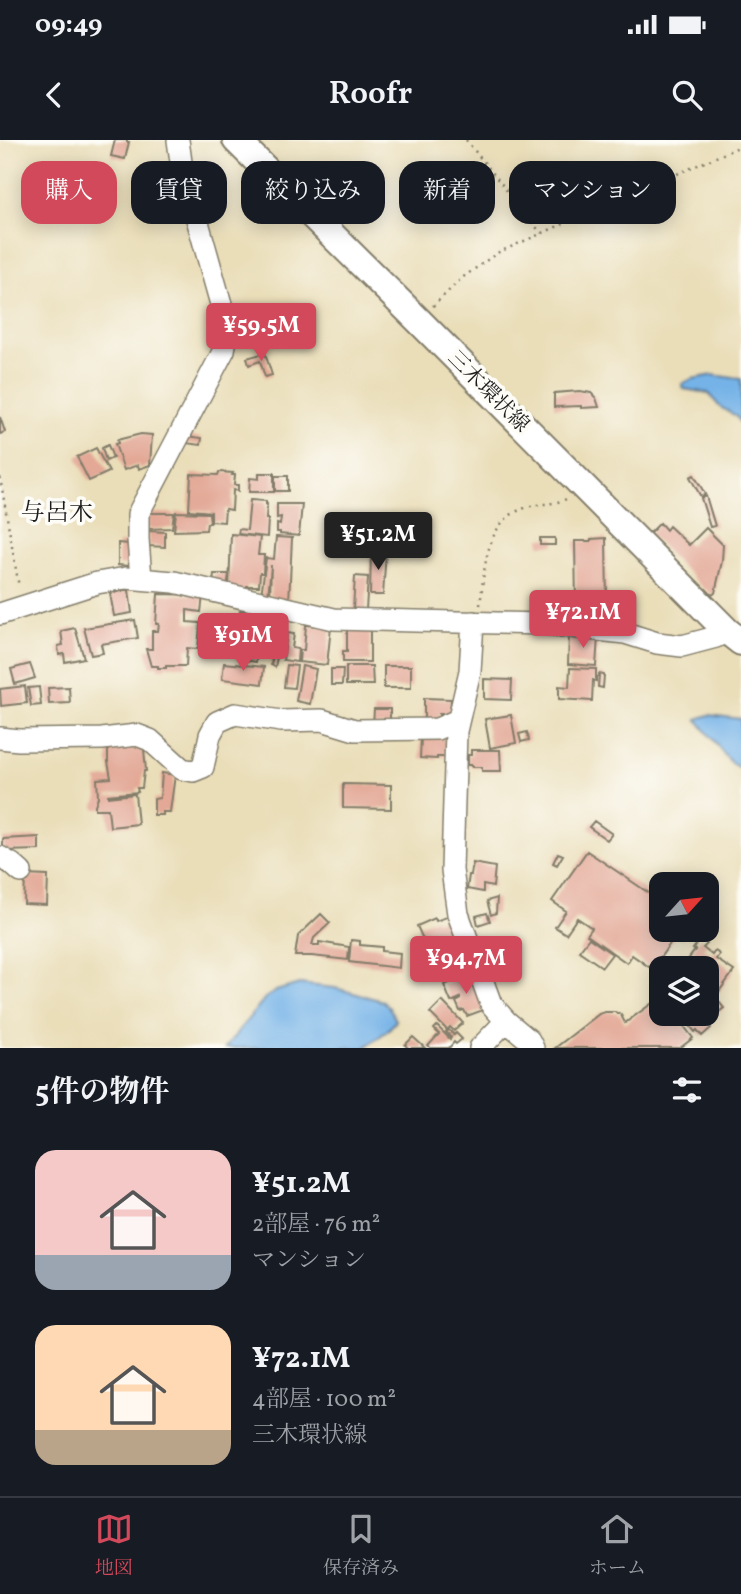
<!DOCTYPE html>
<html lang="ja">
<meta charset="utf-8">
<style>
body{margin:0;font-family:Vollkorn,"Noto Serif JP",serif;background:#20242c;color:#f1f3f6;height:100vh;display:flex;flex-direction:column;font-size:26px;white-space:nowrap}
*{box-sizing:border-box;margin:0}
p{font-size:23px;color:#9ea1a6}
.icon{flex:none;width:38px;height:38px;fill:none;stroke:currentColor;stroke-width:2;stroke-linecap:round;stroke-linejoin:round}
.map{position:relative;height:908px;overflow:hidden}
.side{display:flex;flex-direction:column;background:#171b24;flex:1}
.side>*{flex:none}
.hud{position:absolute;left:21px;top:21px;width:700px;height:63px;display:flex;gap:14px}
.needle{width:46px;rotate:63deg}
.buttons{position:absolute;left:649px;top:732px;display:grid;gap:14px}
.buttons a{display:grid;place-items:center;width:70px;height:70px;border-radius:14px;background:#171b24;box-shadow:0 4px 18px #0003;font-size:35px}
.price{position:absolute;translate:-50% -60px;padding:0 16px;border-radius:7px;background:#d1495b;color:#fff;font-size:23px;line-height:46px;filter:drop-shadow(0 2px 4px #0008)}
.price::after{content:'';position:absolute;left:50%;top:42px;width:21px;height:16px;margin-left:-10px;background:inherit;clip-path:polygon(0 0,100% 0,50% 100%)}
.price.selected{background:#222;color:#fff}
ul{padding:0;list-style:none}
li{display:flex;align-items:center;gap:21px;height:175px;padding:0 35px}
li span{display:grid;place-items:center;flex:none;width:196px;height:140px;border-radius:21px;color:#555}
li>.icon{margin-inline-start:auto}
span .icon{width:84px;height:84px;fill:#fffc;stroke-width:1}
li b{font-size:30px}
h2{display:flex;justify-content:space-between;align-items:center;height:84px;padding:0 35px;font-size:30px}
.chip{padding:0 24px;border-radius:21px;background:#171b24;box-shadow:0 4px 18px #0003;font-size:24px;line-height:63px}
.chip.selected{background:#d1495b;color:#fff}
.status{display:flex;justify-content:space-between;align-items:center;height:49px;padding:0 35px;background:#171b24;direction:ltr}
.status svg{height:19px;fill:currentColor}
header{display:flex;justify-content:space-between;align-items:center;height:91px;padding:0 35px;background:#171b24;font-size:32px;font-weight:600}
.tabs{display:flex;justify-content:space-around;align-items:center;height:98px;border-top:2px solid #363941;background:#171b24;font-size:19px;color:#9ea1a6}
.tabs a{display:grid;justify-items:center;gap:4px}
.tabs .selected{color:#d1495b}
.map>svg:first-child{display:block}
.water{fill:#74b2e7;stroke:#486782;stroke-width:2}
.building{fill:#e3a896}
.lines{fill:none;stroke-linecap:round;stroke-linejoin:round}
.minor-casing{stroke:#837d6a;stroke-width:24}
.major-casing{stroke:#837d6a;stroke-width:30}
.path{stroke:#837d6a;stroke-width:2.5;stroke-dasharray:2 5;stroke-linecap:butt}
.minor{stroke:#fff;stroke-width:21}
.major{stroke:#fff;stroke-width:26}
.labels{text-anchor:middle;stroke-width:7;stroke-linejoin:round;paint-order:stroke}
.street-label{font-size:21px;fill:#1c1c1c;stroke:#fdfcf7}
.quarter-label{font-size:24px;fill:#1c1c1c;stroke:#fdfcf7}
</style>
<div class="status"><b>09:49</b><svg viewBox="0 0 49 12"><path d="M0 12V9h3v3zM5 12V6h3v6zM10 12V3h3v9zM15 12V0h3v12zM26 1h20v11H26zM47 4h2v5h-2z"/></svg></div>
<header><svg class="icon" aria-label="back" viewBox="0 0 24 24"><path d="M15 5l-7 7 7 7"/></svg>Roofr<svg class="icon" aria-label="search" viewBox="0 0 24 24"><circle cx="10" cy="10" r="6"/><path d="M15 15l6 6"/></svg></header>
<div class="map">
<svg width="741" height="908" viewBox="0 0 741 908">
<rect width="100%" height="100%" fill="#fdfcf7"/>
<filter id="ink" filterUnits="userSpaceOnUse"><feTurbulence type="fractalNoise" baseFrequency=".0143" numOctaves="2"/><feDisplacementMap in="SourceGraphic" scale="14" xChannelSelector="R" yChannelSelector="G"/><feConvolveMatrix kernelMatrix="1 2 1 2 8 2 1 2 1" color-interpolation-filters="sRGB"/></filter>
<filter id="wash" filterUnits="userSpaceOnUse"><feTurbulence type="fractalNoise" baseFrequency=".00686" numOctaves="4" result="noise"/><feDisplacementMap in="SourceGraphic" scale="28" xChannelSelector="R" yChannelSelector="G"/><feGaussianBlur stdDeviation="1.57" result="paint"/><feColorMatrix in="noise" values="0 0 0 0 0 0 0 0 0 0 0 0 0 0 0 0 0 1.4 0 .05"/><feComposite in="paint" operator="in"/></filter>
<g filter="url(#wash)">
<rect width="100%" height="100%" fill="#eadeb9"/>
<path class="water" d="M713 235 741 239V285L736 276 720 267 708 253 684 249 682 244 692 239Z
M709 575 741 579V629L731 623 697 579Z
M299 844 335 848 383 861 391 870 396 881 387 891 364 908H225L265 858 276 851Z"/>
<g id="blocks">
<path class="building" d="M115 0H127V2H129L125 19 111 16Z
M265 213 272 235 265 237 260 221 249 225 247 218Z
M580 251 591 253 596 258 599 267 581 268V266L554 267V253Z
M0 277 5 292 0 294Z
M141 294 152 295 150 325 139 329 138 325 124 330 115 304 118 303 117 300Z
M186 296 202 298 201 305 185 303Z
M108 305 113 318 106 321 102 308Z
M96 308 109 332 89 341 77 317Z
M219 332 233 333 232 335H235L234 345H238V351L233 350 232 370 225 369 224 382 211 381V372L189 370 191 334 218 335Z
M259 333H274V352H249L250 338 259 339Z
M694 335 705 354 701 357 690 337Z
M275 336H288V351H275Z
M706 356 715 386 710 387 701 358Z
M250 360 266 361V364H267L266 379H268L267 397 238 394 239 389 247 390Z
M277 364H302L299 396 280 394V392H277V384L280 385 281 377 277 378Z
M176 372 209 373 210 383H207L206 390 174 391Z
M150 373H174L172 388 148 389V378Z
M660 383 666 390 669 386 689 405 706 388 723 405 722 421 715 453 712 455 706 449 705 450 649 394Z
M149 391 165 392V407L149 406Z
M231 394 260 397 258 415H264L263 433H260L259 446H247V452L229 449Z
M276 397 292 398 289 462 270 456 271 425 268 457 261 456 266 418 274 419Z
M540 398H555V405H540Z
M606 398 607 462 576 465 575 401H591V399Z
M118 403 129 404V426L118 425Z
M371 410 386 411 383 455H370Z
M214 434H229L227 448 213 444Z
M355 436 368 437 366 470H353Z
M129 450 132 473 114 476 110 453Z
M158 454 203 455 201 472 187 470V482L200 483 198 509 187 508 186 526H166V528H158V526H151L146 509H152V491H158L159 484H156Z
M240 471 260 472V482L239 480Z
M275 478 285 480 275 527 271 525 274 508 268 507 270 500 267 499 270 482 274 483Z
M135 480 138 498 101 504 103 513 91 515 84 488Z
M235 484 263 487 262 498H259L256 522 244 520 245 515 236 514 237 504H232Z
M306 485 331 487 327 525 299 522 300 510H304Z
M75 488 84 518 65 522 64 514 59 515 58 506 63 505 61 491Z
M347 490H370V522H343V511H347Z
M287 493 294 494 292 508 298 509 297 522 283 520Z
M569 495 598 497 596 526 568 524Z
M224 523 264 527 262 544 222 539Z
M30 524 35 538 15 544 11 529Z
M287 525 297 526 294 548 284 547Z
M302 526 316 529 310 564 296 561Z
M346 526H372L373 545H346Z
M384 526H411V548H384Z
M570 528 596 529V541L593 540 592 561 559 559V546L569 547Z
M331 529H343L342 545H331Z
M599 534 604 535 603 548 598 547Z
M484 539 512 540 511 560 484 559Z
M25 546 27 563 1 566 0 549Z
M39 547 41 565 31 566 28 548Z
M69 547 70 563 49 564 48 548Z
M424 558 451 559 450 574H439V585H424Z
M374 569H390V586H373Z
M511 575 516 603 490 608 485 579Z
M527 592 529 600 521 602 519 594Z
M421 597 446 598 445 617H437V619L420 618Z
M143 599 146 631H144L142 648H137L138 652 108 655V657L135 654 138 684 110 687 108 669H95V665L98 657 97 639 111 638 108 622V605Z
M471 610H500L501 631H482V627H472V625H468V615H471Z
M162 633 175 635 170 672H163V675H154V659L160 658Z
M343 644 391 645V669L343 668Z
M594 681 612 694 607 700 589 687Z
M39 697V710L3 711V699Z
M587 711 662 762V789H688L682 799 676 795 652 829 632 815 627 823 587 795 592 788 577 778 566 794 555 787 566 771 552 761Z
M558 713 563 715 557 725 553 723Z
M473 723 495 727 493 747 483 745V752L467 749 469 735H471Z
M25 735 48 736 47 765 24 764Z
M497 758 496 773 491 775 487 761Z
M487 773 490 781 478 785 476 776Z
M321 774 330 783 314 798 312 805H319V802L349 807 348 820 312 816H295L298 796Z
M449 776 465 819 452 824 454 829 466 823 468 828 440 841 437 837 447 831 432 838 426 825 445 817 442 810 430 815 417 786 435 778 436 781Z
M589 798 612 814 602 827 579 811Z
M700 799 707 804 703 808 712 815 715 811 718 813 719 815 716 819 734 831 715 857 724 868 706 882 711 888 702 896 697 890 695 892 680 873H707V828H682L695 810 693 809Z
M351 800 360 801V805L382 807V811L400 813 399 828 349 822Z
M473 836 486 869 467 876 464 870 460 871 456 862 460 860V858L451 862 444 845 459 839 460 842Z
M662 856V873H674L693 898 680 908H555L599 874 605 872H615L621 875 625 883Z
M442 861 463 883 454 891 450 887 447 890 430 873Z
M437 886 450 899 451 897 446 892 449 890 454 895 456 893 462 899 456 904 454 902 449 908H431L428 906 439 894 434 889Z
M413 897 425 908H408L405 905Z"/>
</g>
</g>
<g filter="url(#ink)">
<use href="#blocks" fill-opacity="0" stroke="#837d6a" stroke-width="2"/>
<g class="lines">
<defs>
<path id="minor" d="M141 439 138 399V374L224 210 228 189 181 22 178 0
M0 474 97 443 126 438 174 442 334 479 544 484 625 493 657 503 682 506 716 497 727 491
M473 482 470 531 456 591 452 730 458 774 491 864 506 881
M0 598 19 600 102 599 137 595 150 600 182 629 193 631 203 627 210 595 217 582 235 574 281 581 322 580 355 590 437 589 453 582H458
M0 717 12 724 21 732
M480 908 506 881 529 900 533 908"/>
<path id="major" d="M236 0 418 180 727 491 741 502"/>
</defs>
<use href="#minor" class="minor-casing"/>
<use href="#major" class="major-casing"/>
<path class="path" d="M466 0 541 93
M433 166 462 138 497 113 741 6
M0 337 19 447
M480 465C485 430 484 381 525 368 540 362 551 366 566 359"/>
<use href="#minor" class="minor"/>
<use href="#major" class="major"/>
</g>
</g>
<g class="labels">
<g class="street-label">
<text transform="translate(489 251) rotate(45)" y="7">三木環状線</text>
</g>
<g class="quarter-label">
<text x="57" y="380">与呂木</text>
</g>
</g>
</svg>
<div class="buttons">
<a><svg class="needle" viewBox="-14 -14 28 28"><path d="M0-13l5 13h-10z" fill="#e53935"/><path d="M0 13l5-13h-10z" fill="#9ea1a6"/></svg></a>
<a><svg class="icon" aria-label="layers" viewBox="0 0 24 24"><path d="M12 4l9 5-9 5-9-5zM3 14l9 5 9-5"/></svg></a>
</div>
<b class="price" style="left:261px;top:223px">¥59.5M</b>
<b class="price selected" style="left:378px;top:432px">¥51.2M</b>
<b class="price" style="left:583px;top:510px">¥72.1M</b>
<b class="price" style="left:243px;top:533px">¥91M</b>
<b class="price" style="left:466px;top:856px">¥94.7M</b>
<div class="hud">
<a class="chip selected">購入</a>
<a class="chip">賃貸</a>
<a class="chip">絞り込み</a>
<a class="chip">新着</a>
<a class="chip">マンション</a>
</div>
</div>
<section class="side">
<h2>5件の物件<svg class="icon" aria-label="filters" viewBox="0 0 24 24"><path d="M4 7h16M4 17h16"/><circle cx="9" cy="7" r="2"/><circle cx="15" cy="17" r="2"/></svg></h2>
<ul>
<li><span style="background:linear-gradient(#f6c9c9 75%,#9aa5b1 0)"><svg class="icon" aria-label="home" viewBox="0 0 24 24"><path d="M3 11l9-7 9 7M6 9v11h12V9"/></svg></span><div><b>¥51.2M</b><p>2部屋 · 76 m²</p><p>マンション</p></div></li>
<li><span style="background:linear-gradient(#ffd9b3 75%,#b9a48a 0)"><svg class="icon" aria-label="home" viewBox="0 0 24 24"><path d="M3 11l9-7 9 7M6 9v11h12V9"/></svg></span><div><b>¥72.1M</b><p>4部屋 · 100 m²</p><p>三木環状線</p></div></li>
</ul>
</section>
<nav class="tabs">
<a class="selected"><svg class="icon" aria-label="map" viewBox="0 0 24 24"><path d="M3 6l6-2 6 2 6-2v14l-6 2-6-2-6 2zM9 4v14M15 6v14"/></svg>地図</a>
<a><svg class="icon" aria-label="saved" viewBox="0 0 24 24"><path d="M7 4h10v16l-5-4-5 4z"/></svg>保存済み</a>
<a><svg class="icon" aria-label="home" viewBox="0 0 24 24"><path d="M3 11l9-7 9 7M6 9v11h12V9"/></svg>ホーム</a>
</nav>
